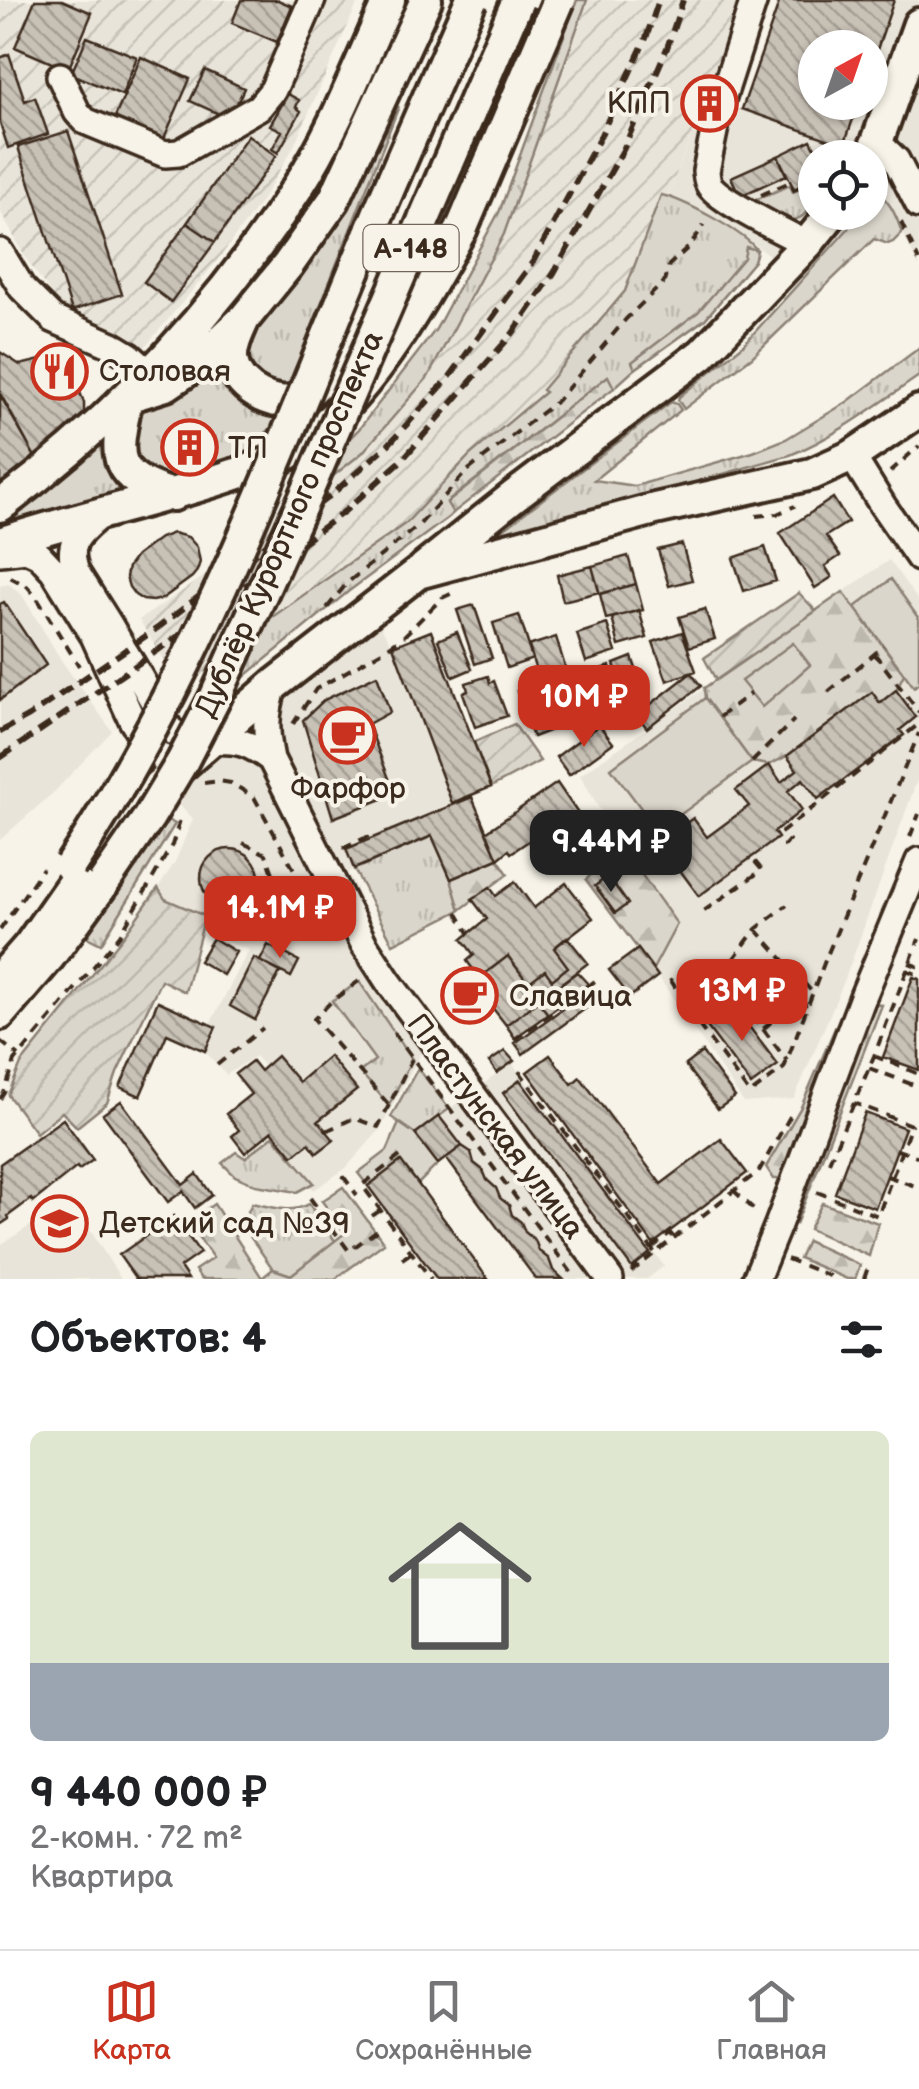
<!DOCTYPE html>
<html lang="ru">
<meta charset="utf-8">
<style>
body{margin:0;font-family:"Balsamiq Sans",sans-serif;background:#f2f2f2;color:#202124;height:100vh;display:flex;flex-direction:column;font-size:38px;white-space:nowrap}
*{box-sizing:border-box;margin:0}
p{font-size:32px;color:#757577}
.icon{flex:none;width:55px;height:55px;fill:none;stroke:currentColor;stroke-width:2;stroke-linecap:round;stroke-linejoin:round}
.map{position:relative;height:1279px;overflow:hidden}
.sheet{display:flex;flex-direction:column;background:#fff;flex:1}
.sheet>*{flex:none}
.needle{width:65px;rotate:40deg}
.fabs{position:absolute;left:798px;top:30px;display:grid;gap:20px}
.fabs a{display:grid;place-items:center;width:90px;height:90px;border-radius:50%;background:#fff;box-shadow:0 2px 8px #0004;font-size:50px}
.price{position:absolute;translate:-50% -85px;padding:0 22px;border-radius:20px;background:#c8321e;color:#fff;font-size:32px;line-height:65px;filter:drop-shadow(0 2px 5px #0008)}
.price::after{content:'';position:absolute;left:50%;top:60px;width:30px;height:22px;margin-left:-15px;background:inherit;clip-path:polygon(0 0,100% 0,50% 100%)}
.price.selected{background:#222;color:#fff}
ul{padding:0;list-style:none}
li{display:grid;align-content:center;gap:20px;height:530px;padding:0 30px}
li span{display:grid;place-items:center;height:310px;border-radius:15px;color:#555}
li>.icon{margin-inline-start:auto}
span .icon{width:180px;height:180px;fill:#fffc;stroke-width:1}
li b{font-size:42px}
h2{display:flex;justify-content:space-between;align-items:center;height:120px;padding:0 30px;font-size:42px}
.dock{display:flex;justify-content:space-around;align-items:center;height:140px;border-top:2px solid #e0e0e0;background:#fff;font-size:28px;color:#757577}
.dock a{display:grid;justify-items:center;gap:5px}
.dock .selected{color:#c8321e}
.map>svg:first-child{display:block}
.built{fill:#e9e4d9}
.industrial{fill:url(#industrial-furrows)}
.grass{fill:url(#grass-tufts);stroke:#8b8074;stroke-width:2.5}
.forest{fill:url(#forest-firs);stroke:#8b8074;stroke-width:2.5}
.garden{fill:url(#garden-furrows);stroke:#8b8074;stroke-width:2.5}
.pitch{fill:#dbd6cb;stroke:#8b8074;stroke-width:2.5}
.building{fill:url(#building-back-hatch);stroke:#3b2a1e;stroke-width:2.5}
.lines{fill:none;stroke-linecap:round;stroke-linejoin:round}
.minor-casing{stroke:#3b2a1e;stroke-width:32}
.major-casing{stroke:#3b2a1e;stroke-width:38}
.path{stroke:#3b2a1e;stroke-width:4;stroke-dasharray:10 8;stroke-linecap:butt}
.minor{stroke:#f7f3e8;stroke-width:25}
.major{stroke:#f7f3e8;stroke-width:30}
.rail{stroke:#3b2a1e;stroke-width:6;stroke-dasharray:15 8;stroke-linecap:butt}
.major-bridge-casing{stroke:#3b2a1e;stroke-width:38;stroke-linecap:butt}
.major-bridge{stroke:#f7f3e8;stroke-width:30}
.labels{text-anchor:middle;stroke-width:8;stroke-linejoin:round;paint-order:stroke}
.shield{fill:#f7f3e8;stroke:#73665b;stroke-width:2.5}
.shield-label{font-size:28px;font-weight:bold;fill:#3b2a1e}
.poi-label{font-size:30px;fill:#3b2a1e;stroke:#f7f3e8;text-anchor:start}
.street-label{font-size:30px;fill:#3b2a1e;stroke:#f7f3e8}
</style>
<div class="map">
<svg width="919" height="1279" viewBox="0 0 919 1279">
<defs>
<pattern id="industrial-furrows" width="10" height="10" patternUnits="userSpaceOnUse" patternTransform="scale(2.5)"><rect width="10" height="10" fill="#e9e4d9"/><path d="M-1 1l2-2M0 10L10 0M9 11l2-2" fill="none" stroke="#c9c4ba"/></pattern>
<pattern id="grass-tufts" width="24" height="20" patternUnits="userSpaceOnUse" patternTransform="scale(2.5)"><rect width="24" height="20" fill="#dbd6cb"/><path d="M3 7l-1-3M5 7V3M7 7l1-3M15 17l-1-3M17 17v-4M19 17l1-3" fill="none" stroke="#bdb8ae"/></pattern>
<pattern id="forest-firs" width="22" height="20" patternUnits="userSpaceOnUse" patternTransform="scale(2.5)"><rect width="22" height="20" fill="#dbd6cb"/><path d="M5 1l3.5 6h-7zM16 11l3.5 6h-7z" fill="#bdb8ae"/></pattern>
<pattern id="garden-furrows" width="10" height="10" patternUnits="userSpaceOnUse" patternTransform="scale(2.5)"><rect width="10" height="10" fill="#dbd6cb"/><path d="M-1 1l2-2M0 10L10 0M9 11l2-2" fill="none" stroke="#bdb8ae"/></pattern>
<pattern id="building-back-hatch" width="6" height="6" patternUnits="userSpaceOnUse" patternTransform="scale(2.5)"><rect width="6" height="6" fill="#c8c1b6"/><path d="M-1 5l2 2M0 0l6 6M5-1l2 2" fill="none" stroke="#a49d93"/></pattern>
</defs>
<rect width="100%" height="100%" fill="#f7f3e8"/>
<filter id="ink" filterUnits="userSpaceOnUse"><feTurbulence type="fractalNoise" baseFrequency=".01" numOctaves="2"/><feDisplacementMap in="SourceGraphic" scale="20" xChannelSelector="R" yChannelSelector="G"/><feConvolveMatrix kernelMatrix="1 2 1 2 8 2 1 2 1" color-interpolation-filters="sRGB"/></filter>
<g filter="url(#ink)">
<path class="built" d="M894 0H919V267L899 225 872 188 870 190V158H815V212L854 213 850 218 849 229 803 282 739 232 668 196 702 108 718 112 742 109 844 145 859 103 870 102V70Z
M889 560 919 602V775L845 979 794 1099 744 1103 658 976 586 880 619 843 580 775Z
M9 584 22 595 63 663 112 731 55 791 0 840V586Z
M374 616 393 646 452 803 346 849 354 869 338 878 277 759 280 690Z
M227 748 264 765 425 1046 378 1132 346 1168 314 1190 278 1146 310 1117 255 1056 226 1075 205 1051 216 1028 210 1024 249 950 201 931 204 916 165 898 158 888 175 862 193 819 168 793 185 770Z
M512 1063 664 1266 647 1279H538L422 1129Z
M71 1200 121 1279H0V1245Z"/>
<path class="industrial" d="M2 0H359L293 148 260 203 217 261 140 353 72 315 60 306 26 259 0 211V2Z
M587 0H738L702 108 630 293 545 392 470 455 406 523 265 622 183 690 139 620 240 552 362 453 428 377 504 234Z"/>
<path class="grass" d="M577 0H587L504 234 428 377 362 453 328 480 339 449 359 429 436 329 500 210Z
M399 106 285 395 276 399 235 354 330 229 367 169Z
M815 182C815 196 810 220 790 220 779 220 763 207 753 201L790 185 793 192Z
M871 188C888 197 896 214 902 233L893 242 888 244 874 239 752 357 684 409 678 400 679 397 742 346 848 229 850 218 854 213 870 212Z
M661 195C682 199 744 232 757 250L754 261 705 319 635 369 614 388 607 377 447 502 453 513 449 517 349 591 232 687 265 622 406 523 470 455 545 392 542 390 625 291Z
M919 348V376C878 404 837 436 790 455L500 537 498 535V533L671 402 677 404 681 410 594 480 635 486 753 452 786 439 847 402Z
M218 366C234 391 252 407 279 420L248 451 205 470 177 478H157L136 463 132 436 144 409Z
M103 441 110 467 126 491 0 529V521Z
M166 819 175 824 101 944 87 937Z
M433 836 451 879 460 910 393 944 354 869Z
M359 981 412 1059 389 1105 360 1072 375 1060 332 1001Z
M418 1068 449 1109 415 1134 391 1117Z
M273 1136 314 1183 297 1192 256 1185 235 1176 222 1163 236 1152 245 1158Z
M252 1203C270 1207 291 1214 309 1204L336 1242 291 1275 273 1269 242 1225Z"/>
<path class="forest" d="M746 247 757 250 754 261 705 319 635 369 632 362 698 312 744 258Z
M608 376 614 388 453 513 447 503Z
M843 592 904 674 896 690 880 703 871 693 787 756 769 765 752 762 705 698 704 688Z
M619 843 677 924 653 969 586 880Z
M498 859 508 874 460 910 451 879Z
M851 991 860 995 786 1179H774L766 1167 801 1107Z
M868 1004 882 1005 796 1224 785 1219Z
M399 1123 415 1134 438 1164 418 1184 401 1162 368 1186 358 1173 387 1151Z
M343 1187 384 1243 335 1279H201L195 1270 213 1258 188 1222 214 1204 262 1278 273 1269 291 1275 345 1233 322 1201Z
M822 1203 878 1223 869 1256 809 1229Z
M807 1241 860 1265 855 1279H847L799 1258Z"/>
<path class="garden" d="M799 593 816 611 716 680 704 658Z
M514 724 540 761 491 787 474 742Z
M158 888 165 899 205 916 185 992 161 980 117 1073 107 1103 77 1127 62 1112 36 1133 8 1095 21 1064 125 934Z"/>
<path class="pitch" d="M891 579 919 619V683L914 687 855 607Z
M793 643 810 665 762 707 741 681Z
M705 698 752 762 658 831 611 768Z"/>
<path class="building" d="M35 0H62L92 13 68 70 15 47Z
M241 0H278L292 6 277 42 232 23Z
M780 0H894L870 70V48H815V102H859L844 145 742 109Z
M87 37 137 57 122 95 71 74Z
M9 54 25 101 35 97 48 134 8 148 0 123V58Z
M141 57 190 79 161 145 112 124Z
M205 70 244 88 230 119 190 101Z
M288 94 299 100 296 107 301 111 278 153 272 149 282 131 270 125Z
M68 131 122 294 72 311 18 147Z
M248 135 276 156 215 242 187 223Z
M811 140 820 158H815V179L794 189 778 156Z
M778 156 786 175 740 196 731 177Z
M187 223 215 242 171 302 144 282Z
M0 352 20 365 66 354 77 384 84 403V422L41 468 0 393Z
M0 395 41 468 0 491Z
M194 438 200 455 184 458 179 442Z
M833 498 848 522 826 536 840 556 825 566 832 577 815 588 780 533Z
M173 533 188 537 197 547 200 562 197 571 192 577 162 599 153 601 143 600 135 595 129 587 126 577 128 567 136 556 160 538Z
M682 544 692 580 669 586 658 550Z
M765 547 776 581 744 591 733 558Z
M628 556 636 584 600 594 592 566Z
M592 566 599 592 563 601 557 575Z
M636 584 643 610 606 619 600 594Z
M4 602 46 665 0 700V604Z
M474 605 492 658 475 664 457 610Z
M705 609 715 639 689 647 679 617Z
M639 610 647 638 619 646 612 618Z
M519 615 533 659 507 668 493 623Z
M607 624 616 652 586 662 577 634Z
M431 631 491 787 452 803 393 646Z
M457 632 472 669 453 677 438 640Z
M682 632 696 671 667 681 653 642Z
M556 637 570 683 543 692 528 646Z
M632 657 644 692 627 698 614 664Z
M610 666 622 700 605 706 592 672Z
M691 673 701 686 647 728 637 715Z
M377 675 390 712 368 724 395 794 333 818 303 720 324 700Z
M488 676 490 683 494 681 507 716 475 727 463 693 468 691 466 683Z
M539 684 554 729 533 737 517 691Z
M896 690 916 717 900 730 904 735 818 799 803 779 788 791 802 810 774 832 778 838 699 896 671 858 673 856 662 841 693 818 707 837 749 806 736 790 769 765 781 782 797 770 787 756 872 692 880 703Z
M599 725 613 743 569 775 556 757Z
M557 783 592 834 561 855 545 830 511 853 509 850 498 859 486 832Z
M472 797 498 859 451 879 432 836 354 869 346 849Z
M201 878a29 29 0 1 1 58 0a29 29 0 1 1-58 0Z
M608 876 628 904 615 913 595 886Z
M515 882 534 908 566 883 593 918 554 948 568 967 552 980 545 970 528 983 508 956 479 978 467 961 474 955 462 939 487 919 472 899 490 887 496 896Z
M567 937 588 963 506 1025 473 983 508 956 528 983 545 970 552 980 568 967 554 948Z
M213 938 236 952 223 975 199 961Z
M268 945 299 961 291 977 260 961Z
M638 949 658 976 630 997 609 970Z
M254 958 280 972 255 1020 230 1006Z
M577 972 588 984 548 1014 538 1001Z
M913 977 919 979V1070L883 1057Z
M591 988 600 998 523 1054 515 1043Z
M158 1001 216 1027 205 1051 167 1034 140 1096 120 1087Z
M538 1001 548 1014 515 1038 506 1025Z
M732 1004 778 1065 751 1085 705 1024Z
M505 1051 514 1061 497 1073 489 1062Z
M702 1052 735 1097 718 1109 685 1065Z
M550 1055 572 1084 580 1077 661 1184 721 1139 747 1173 653 1244 527 1072Z
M277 1056 299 1082 329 1056 357 1090 318 1121 334 1140 317 1153 309 1143 293 1156 272 1131 245 1153 232 1136 239 1130 226 1114 251 1094 235 1074 252 1061 260 1071Z
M520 1080 650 1253 632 1268 503 1093Z
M121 1101 183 1185 197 1174 212 1195 195 1208 183 1191 168 1202 103 1114Z
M865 1113 905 1128 875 1208 835 1193Z
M439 1116 462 1146 438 1164 415 1134Z
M63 1119 93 1160 79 1170 77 1167 33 1202 31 1199 8 1216 9 1219 0 1225V1164Z
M462 1146 471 1152 474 1163 483 1170 487 1180 496 1188 500 1198 509 1205 512 1215 521 1222 525 1232 535 1240 539 1251 549 1259 553 1270 563 1279H536L446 1158Z
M401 1161 418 1184 488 1279H437L368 1186Z
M174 1216 200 1253 180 1267 188 1279H136L119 1255Z"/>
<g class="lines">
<defs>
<path id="minor" d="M754 0 718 112 706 171C707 178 706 180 710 186 723 203 786 233 807 244
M60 76 77 112 85 121 165 154 179 153 259 107 273 90 312 0
M877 142 896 160 919 205
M0 252 22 288 53 319 112 345 130 356 150 374
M852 456 883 506 919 558
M102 513C80 533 65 540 76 572L110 626 170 730C200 750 213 735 242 743 253 746 261 752 271 759
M0 552 26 549 39 555 53 570 94 636 133 722 148 745 163 759 180 766
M274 685C265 715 265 730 271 759L364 944 388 981 610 1279
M756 1279 778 1225 864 994 919 861"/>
<path id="major" d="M869 158 877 142 919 24
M244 319C238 333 229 349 233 364 239 391 279 411 303 397 315 389 325 373 334 362L495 0
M137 394 166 385 194 366 244 319 288 265 334 200 426 0
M127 397C116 454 107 476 173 495
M0 506C117 418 220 309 299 185 336 128 360 62 389 0
M0 543C75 518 152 502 227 477 250 469 277 463 297 448 371 394 417 308 461 230
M424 568 514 496 702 354 807 244 833 212
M0 979 29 946 89 860 142 800 274 685 418 573 655 509 812 474 852 456 919 411
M0 1014 49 957 103 884"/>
</defs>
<use href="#minor" class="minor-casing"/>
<use href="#major" class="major-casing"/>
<path class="path" d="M761 195 790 182 794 190 815 181
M901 222 919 261
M890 472 919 446
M756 516 777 514 795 506
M10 577 27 586 35 595 79 666
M327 608 347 583 420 524 466 472 558 400 626 319 664 282 669 265 690 246 704 225
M874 653 919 712
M828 692 884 646
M719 717 751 693
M293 724 316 689 382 651 403 637 442 598 453 593
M752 762 794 720
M204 783 219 781 231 783 254 797 329 933
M910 837 919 814
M243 843 266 854 275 879
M783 847 789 840 782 832 919 724
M343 848 367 837 368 840
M565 859 595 839
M585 871 599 857 589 843
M261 879 296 876
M704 911 762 870 751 857
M457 912 469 933
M756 929 813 993
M0 930 43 868
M909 963 919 967
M906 970 919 975
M670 979 701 1028 750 1094 784 1068 826 958 919 733
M359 981 332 1001 314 1019 389 1105 412 1059
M764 1015 807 1004
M695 1017 734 995 763 1029 770 1023 726 969 756 929 787 905
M763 1029 787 1061
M394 1033 576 1279
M514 1040 595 981
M0 1041 19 1056
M874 1056 919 1074
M217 1065 263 1028
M869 1068 919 1087
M519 1071 655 1253
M0 1099 4 1093 15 1061 120 935 172 845 180 820
M326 1131 354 1118 378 1127 389 1105
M897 1150 919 1157
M400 1156 362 1185 431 1279
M829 1162 874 1056 919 939
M343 1176 357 1195
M887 1176 915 1186
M733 1190 759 1214
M817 1192 878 1216 911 1125 854 1103
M310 1198 349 1251 380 1228
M372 1216 384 1208
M652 1248 670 1233 674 1238
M402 1259 415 1250
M787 1259 837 1279
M631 1272 759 1171 792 1113
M864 1279 869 1264"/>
<use href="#minor" class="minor"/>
<use href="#major" class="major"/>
<path class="rail" d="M0 732 29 716 159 627 331 495 389 444 449 378 534 260 600 137 646 38 659 0
M0 758 170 642 346 510 402 460 513 333 554 273 623 150 667 48 683 0"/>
<defs>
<path id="major-bridge" d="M461 230 559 0
M70 866C190 684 266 486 348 286 387 190 430 95 471 0
M103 884 149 817 182 762 216 696 305 497 518 0"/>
</defs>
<use href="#major-bridge" class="major-bridge-casing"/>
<use href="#major-bridge" class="major-bridge"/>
</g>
</g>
<defs>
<symbol id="building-ring" viewBox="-11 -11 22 22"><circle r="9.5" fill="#f7f3e8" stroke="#c8321e" stroke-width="1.5"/><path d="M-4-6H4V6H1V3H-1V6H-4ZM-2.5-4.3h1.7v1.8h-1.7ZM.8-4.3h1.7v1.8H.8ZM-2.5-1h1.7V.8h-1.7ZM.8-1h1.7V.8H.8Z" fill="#c8321e"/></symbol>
<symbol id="restaurant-ring" viewBox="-11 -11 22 22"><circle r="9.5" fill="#f7f3e8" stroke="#c8321e" stroke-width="1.5"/><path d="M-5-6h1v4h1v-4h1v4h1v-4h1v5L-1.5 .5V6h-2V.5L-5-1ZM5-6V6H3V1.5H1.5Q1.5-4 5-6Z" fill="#c8321e"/></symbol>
<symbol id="cafe-ring" viewBox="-11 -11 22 22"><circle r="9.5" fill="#f7f3e8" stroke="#c8321e" stroke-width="1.5"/><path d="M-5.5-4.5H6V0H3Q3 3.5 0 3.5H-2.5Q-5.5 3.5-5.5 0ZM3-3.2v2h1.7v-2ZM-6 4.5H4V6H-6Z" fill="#c8321e"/></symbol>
<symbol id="school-ring" viewBox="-11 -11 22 22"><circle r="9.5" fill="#f7f3e8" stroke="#c8321e" stroke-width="1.5"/><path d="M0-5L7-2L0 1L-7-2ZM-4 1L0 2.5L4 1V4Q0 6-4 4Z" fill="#c8321e"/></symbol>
</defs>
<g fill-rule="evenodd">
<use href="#building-ring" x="678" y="72" width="63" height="63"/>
<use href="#restaurant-ring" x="28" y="340" width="63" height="63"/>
<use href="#building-ring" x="158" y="416" width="63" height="63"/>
<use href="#cafe-ring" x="316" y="704" width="63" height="63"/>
<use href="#cafe-ring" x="438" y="964" width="63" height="63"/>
<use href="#school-ring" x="28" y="1192" width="63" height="63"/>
</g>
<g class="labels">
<rect class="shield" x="363.5" y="225" width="95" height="46" rx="8"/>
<g class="shield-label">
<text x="411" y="258">А-148</text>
</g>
<g class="poi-label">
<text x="671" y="113" text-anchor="end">КПП</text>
<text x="99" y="381">Столовая</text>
<text x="228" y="458">ТП</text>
<text x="348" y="798" text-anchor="middle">Фарфор</text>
<text x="509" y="1006">Славица</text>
<text x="99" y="1233">Детский сад №39</text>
</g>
<g class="street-label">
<text transform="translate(289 524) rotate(-66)" y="10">Дублёр Курортного проспекта</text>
<text transform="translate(496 1126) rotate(53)" y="10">Пластунская улица</text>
</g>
</g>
</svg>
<div class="fabs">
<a><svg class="needle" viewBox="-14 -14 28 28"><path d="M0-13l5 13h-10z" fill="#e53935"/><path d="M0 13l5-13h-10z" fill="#757577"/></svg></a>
<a><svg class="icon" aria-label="locate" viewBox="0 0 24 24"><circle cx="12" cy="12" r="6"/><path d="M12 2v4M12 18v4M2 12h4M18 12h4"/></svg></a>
</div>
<b class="price" style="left:584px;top:750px">10M ₽</b>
<b class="price selected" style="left:611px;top:895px">9.44M ₽</b>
<b class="price" style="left:280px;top:961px">14.1M ₽</b>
<b class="price" style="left:742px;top:1044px">13M ₽</b>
</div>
<section class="sheet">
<h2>Объектов: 4<svg class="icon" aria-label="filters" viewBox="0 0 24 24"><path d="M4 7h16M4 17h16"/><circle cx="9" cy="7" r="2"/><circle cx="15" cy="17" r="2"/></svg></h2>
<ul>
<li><span style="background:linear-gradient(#dfe7d0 75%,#9aa5b1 0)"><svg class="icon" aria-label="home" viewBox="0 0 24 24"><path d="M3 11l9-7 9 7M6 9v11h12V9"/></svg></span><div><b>9 440 000 ₽</b><p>2-комн. · 72 m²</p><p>Квартира</p></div></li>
</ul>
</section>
<nav class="dock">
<a class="selected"><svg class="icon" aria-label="map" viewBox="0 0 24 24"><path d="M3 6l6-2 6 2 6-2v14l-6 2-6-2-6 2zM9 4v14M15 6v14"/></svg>Карта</a>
<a><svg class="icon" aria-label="saved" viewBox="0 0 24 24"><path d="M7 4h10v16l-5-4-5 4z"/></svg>Сохранённые</a>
<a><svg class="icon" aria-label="home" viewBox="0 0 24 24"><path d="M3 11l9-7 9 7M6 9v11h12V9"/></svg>Главная</a>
</nav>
